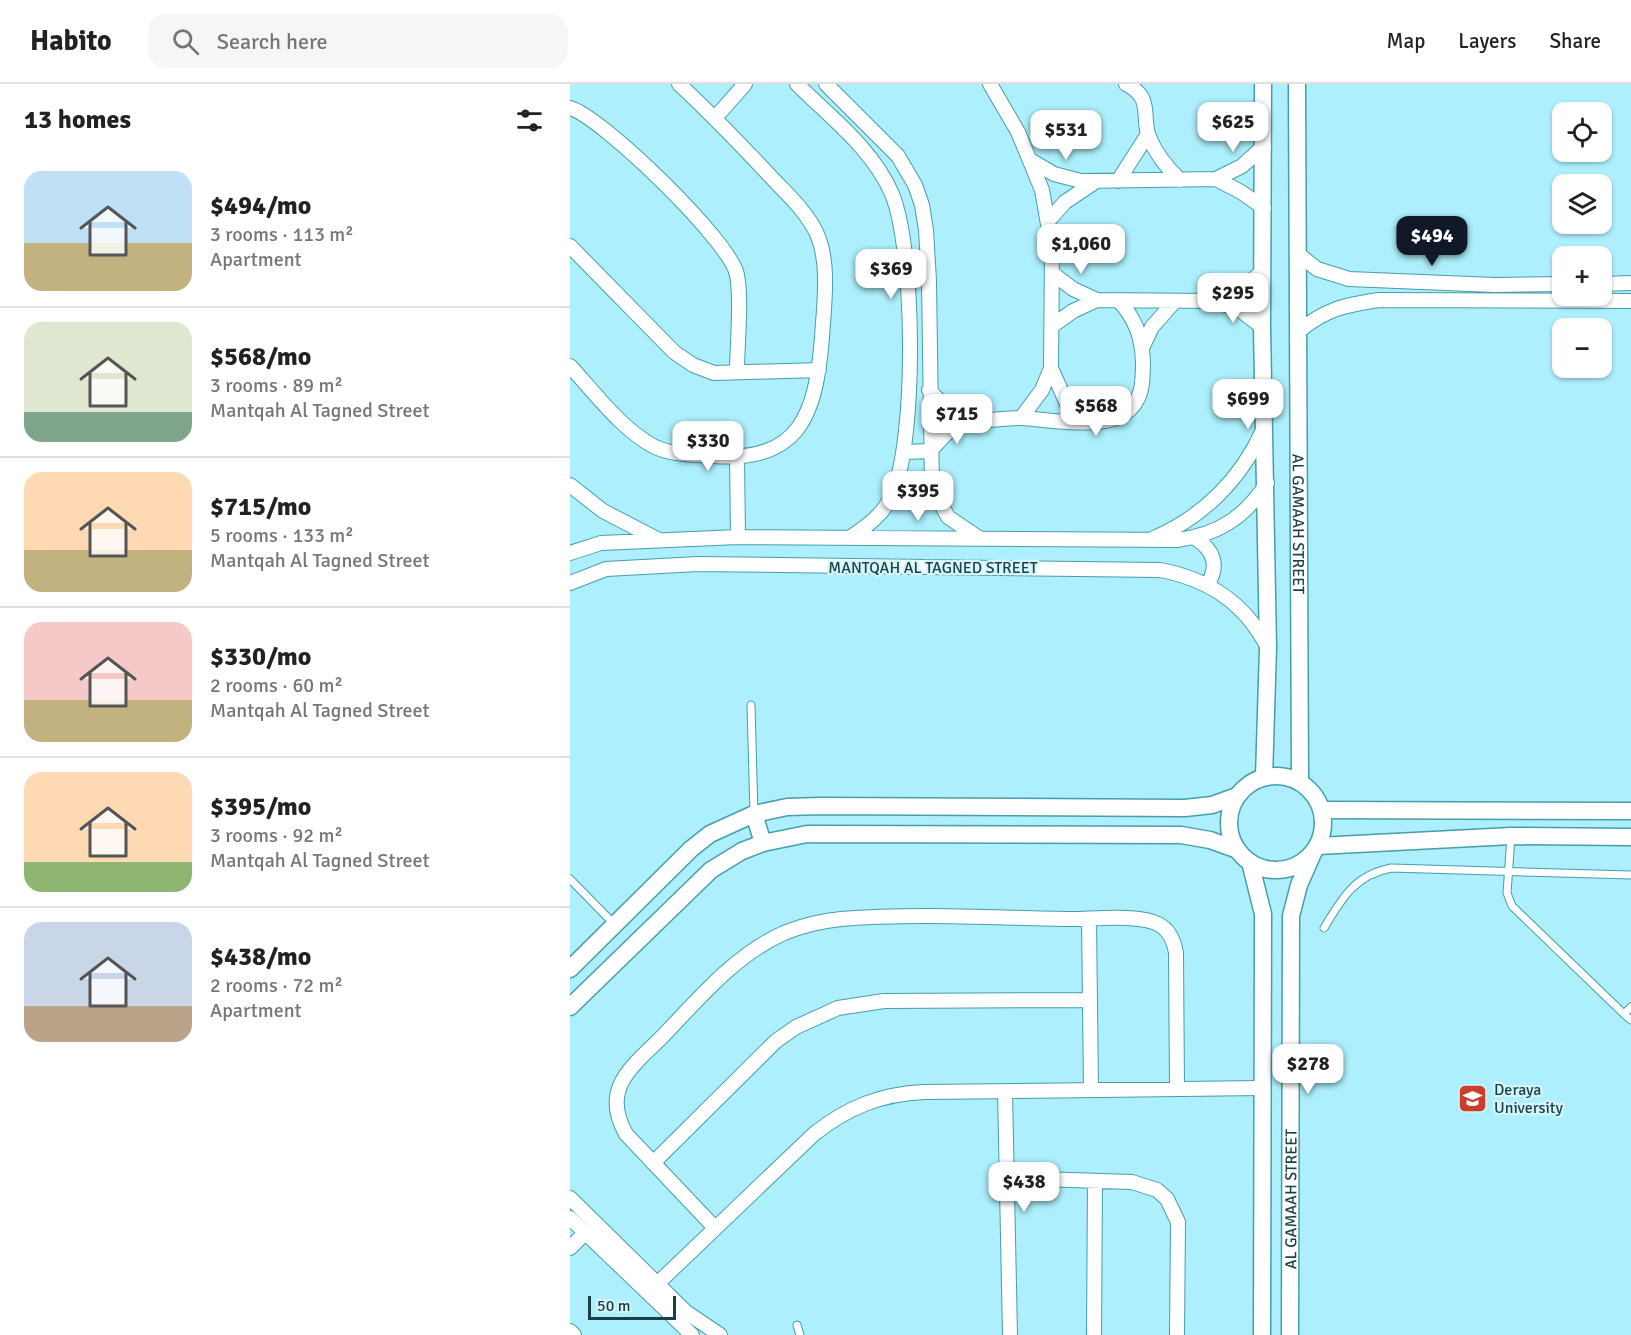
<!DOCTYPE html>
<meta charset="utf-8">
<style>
body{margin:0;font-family:Signika,sans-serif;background:#f6f6f6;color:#222;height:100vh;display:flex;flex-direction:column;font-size:22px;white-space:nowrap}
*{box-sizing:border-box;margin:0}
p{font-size:20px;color:#767676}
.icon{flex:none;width:33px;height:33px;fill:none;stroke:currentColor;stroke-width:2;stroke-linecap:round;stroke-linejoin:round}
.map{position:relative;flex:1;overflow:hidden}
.sheet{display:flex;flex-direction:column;background:#fff;width:570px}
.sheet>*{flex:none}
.controls{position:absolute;left:982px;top:18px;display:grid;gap:12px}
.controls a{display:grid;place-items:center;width:60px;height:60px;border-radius:12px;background:#fff;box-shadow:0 2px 4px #0004;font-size:30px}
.scale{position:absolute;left:18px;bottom:15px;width:88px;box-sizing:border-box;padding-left:6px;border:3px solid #1a3f45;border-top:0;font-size:16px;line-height:21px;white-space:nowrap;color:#1a3f45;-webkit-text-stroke:4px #d6f6fd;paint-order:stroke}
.price{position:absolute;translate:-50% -51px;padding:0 14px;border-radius:12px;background:#fff;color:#222;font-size:20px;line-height:39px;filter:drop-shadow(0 2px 3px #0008)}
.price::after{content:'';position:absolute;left:50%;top:36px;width:18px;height:14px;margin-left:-9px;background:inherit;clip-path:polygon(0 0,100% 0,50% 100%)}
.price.active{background:#111827;color:#fff}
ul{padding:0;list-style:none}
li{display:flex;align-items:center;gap:18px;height:150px;padding:0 24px}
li+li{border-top:2px solid #e0e0e0}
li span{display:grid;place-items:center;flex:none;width:168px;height:120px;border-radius:18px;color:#555}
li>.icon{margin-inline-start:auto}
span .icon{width:72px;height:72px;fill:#fffc;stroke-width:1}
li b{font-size:26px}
h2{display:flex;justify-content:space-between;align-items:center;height:72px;padding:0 24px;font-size:26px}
header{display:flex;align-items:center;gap:36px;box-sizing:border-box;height:84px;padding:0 30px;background:#fff;border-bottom:2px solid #e0e0e0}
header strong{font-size:28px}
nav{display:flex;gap:33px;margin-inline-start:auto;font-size:21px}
.search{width:420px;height:54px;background:#f6f6f6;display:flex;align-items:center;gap:15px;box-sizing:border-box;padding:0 21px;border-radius:18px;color:#767676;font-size:22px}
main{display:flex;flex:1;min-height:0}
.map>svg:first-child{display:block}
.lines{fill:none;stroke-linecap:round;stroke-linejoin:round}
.service-casing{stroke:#469dad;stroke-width:9}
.minor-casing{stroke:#469dad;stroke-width:16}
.tertiary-casing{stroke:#469dad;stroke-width:19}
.service{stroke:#fff;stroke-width:7}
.minor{stroke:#fff;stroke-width:14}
.tertiary{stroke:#fff;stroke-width:16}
.labels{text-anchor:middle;stroke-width:4.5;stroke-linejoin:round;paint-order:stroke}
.street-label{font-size:16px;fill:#1a3f45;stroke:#d6f6fd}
.poi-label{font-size:16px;fill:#1a3f45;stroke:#d6f6fd;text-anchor:start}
</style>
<header>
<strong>Habito</strong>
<div class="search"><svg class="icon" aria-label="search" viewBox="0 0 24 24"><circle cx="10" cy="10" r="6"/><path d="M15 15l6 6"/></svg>Search here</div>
<nav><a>Map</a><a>Layers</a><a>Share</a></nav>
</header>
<main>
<section class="sheet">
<h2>13 homes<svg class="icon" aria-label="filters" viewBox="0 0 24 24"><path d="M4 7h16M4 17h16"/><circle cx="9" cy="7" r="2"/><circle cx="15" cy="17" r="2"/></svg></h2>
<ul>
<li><span style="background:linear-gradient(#bfe0f5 60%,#c2b280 0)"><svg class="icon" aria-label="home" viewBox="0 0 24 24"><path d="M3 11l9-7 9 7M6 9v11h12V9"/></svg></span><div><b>$494/mo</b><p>3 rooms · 113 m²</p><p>Apartment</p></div></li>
<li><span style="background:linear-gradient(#dfe7d0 75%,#7fa58c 0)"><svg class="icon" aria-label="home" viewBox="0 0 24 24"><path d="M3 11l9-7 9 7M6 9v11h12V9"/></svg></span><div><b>$568/mo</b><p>3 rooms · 89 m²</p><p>Mantqah Al Tagned Street</p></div></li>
<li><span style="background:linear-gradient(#ffd9b3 65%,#c2b280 0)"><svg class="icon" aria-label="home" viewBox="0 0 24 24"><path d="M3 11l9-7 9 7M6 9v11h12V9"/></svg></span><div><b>$715/mo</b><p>5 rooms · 133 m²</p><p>Mantqah Al Tagned Street</p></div></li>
<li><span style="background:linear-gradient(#f6c9c9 65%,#c2b280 0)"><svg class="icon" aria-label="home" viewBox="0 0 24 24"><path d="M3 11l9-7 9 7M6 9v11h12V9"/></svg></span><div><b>$330/mo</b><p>2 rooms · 60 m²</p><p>Mantqah Al Tagned Street</p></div></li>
<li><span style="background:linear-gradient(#ffd9b3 75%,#8fb573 0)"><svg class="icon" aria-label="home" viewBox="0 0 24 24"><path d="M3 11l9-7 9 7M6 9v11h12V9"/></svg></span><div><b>$395/mo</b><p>3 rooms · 92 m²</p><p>Mantqah Al Tagned Street</p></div></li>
<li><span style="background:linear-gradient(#c9d6e8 70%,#b9a48a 0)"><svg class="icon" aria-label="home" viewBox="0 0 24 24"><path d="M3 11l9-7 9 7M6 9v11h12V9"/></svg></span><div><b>$438/mo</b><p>2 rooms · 72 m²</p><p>Apartment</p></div></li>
</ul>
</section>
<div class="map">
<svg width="1061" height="1251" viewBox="0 0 1061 1251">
<rect width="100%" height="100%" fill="#adeffc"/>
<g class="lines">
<defs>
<path id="service" d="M181 621 184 730
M941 752 937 809 942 822 1054 930
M0 795 44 840
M754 844C772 814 785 791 821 784L1061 791
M1061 923 1054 930 1061 936
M227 1241 230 1251"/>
<path id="minor" d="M227 0C260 33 303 65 322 110 345 166 347 356 322 411 314 430 297 442 281 453
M256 0 328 72 345 101 352 121 356 146 359 197 362 404 378 433 409 454
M420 0 448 48 472 106 482 163 481 284 497 320 516 338
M556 0C584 14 571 32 579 53 586 70 597 84 610 96
M0 24C31 32 162 159 167 191 172 216 167 261 167 288
M145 34 175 0
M460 76 484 90 511 97 646 95 672 82 694 62
M646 95 671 108 694 124
M548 97 578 50
M479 136 495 118 525 98
M0 162 104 268 123 281 144 289 249 286
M728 170 747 185 779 195 924 201 993 200
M482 189 503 205 527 216 644 217 670 226 692 243
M1032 200 1061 199
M644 217 670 206 692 188
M482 242 503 227 527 216
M728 248C755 225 775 221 809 216L1061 217
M572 264 582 243 605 217
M0 282C25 309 52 346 85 363 103 371 124 371 143 372 231 379 246 329 252 253 254 221 260 179 247 150 237 128 217 110 201 93 171 61 141 30 109 0
M359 306C369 317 384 333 399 336 415 338 433 334 450 334 478 335 529 346 554 330 573 318 573 298 573 278 572 252 565 234 548 216
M451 334 472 306 481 284
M334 368 360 367 377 349 398 336
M167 374 168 453
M0 401 33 427 87 455
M584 454C633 433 671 395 693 346
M625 454C644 466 649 481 638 500
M0 469 31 459 168 453 607 456C648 451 675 433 697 399
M0 499 36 485 128 480 590 486C638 495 674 518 697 562
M519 835 521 1006
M435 1007 440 1251
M83 1079 206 957 226 943 268 924 314 917 520 916
M437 1094 562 1098 587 1106 597 1115 608 1138 607 1251
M0 1114 116 1228 150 1251
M0 1134 122 1251
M145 1144 56 1050C31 1006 60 984 90 955 127 917 164 871 214 849 231 842 251 837 271 835 347 829 426 834 502 835 524 835 569 830 588 840 600 846 604 857 606 869L607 1005
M0 1164 15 1149
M87 1200 244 1050C278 1023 311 1010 354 1008L693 1004
M0 1247 4 1251
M524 1251 525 1097"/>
<g id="tertiary">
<path d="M693 0 692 243 698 564 694 693"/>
<path id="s1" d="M727 0 730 698"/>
<circle cx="706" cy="739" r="47"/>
<path d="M752 726 1061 727"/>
<path d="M184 730 193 759"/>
<path d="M748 762 941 752 1061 753"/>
<path d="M680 778 693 830 692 1251"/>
<path d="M0 885 121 765 140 750 184 730 217 723 250 722 615 724 642 721 667 712"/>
<path d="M0 923 141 786 172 767 193 759 237 750 611 751 640 756 668 766"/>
<path id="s2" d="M720 1251 721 832 729 801 744 767"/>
</g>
</defs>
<use href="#service" class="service-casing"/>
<use href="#minor" class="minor-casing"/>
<use href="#tertiary" class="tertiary-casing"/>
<use href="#service" class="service"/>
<use href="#minor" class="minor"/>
<use href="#tertiary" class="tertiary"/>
</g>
<defs>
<symbol id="university-square" viewBox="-11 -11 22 22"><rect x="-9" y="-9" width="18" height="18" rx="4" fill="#ca3e2b" stroke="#d6f6fd"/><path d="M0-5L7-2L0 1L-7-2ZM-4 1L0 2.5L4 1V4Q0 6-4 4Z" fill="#fff"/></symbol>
</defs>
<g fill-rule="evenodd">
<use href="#university-square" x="886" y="998" width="33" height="33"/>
</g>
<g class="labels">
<g class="street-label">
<text dy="6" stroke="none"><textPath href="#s1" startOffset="440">AL GAMAAH STREET</textPath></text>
<text x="363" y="489">MANTQAH AL TAGNED STREET</text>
<text dy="6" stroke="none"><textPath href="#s2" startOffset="136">AL GAMAAH STREET</textPath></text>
</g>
<g class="poi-label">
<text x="924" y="1011">Deraya<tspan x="924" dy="18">University</tspan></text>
</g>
</g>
</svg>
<div class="controls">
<a><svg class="icon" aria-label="locate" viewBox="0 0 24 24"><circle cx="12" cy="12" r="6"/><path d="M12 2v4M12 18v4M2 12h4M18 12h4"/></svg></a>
<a><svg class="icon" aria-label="layers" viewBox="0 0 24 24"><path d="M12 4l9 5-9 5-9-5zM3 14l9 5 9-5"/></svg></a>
<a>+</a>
<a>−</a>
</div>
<div class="scale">50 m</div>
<b class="price" style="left:663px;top:69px">$625</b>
<b class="price" style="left:496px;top:77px">$531</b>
<b class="price active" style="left:862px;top:183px">$494</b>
<b class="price" style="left:511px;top:191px">$1,060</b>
<b class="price" style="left:321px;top:216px">$369</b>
<b class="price" style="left:663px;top:240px">$295</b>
<b class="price" style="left:678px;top:346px">$699</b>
<b class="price" style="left:526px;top:353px">$568</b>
<b class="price" style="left:387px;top:361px">$715</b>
<b class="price" style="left:138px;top:388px">$330</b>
<b class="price" style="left:348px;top:438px">$395</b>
<b class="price" style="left:738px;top:1011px">$278</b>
<b class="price" style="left:454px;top:1129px">$438</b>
</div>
</main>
